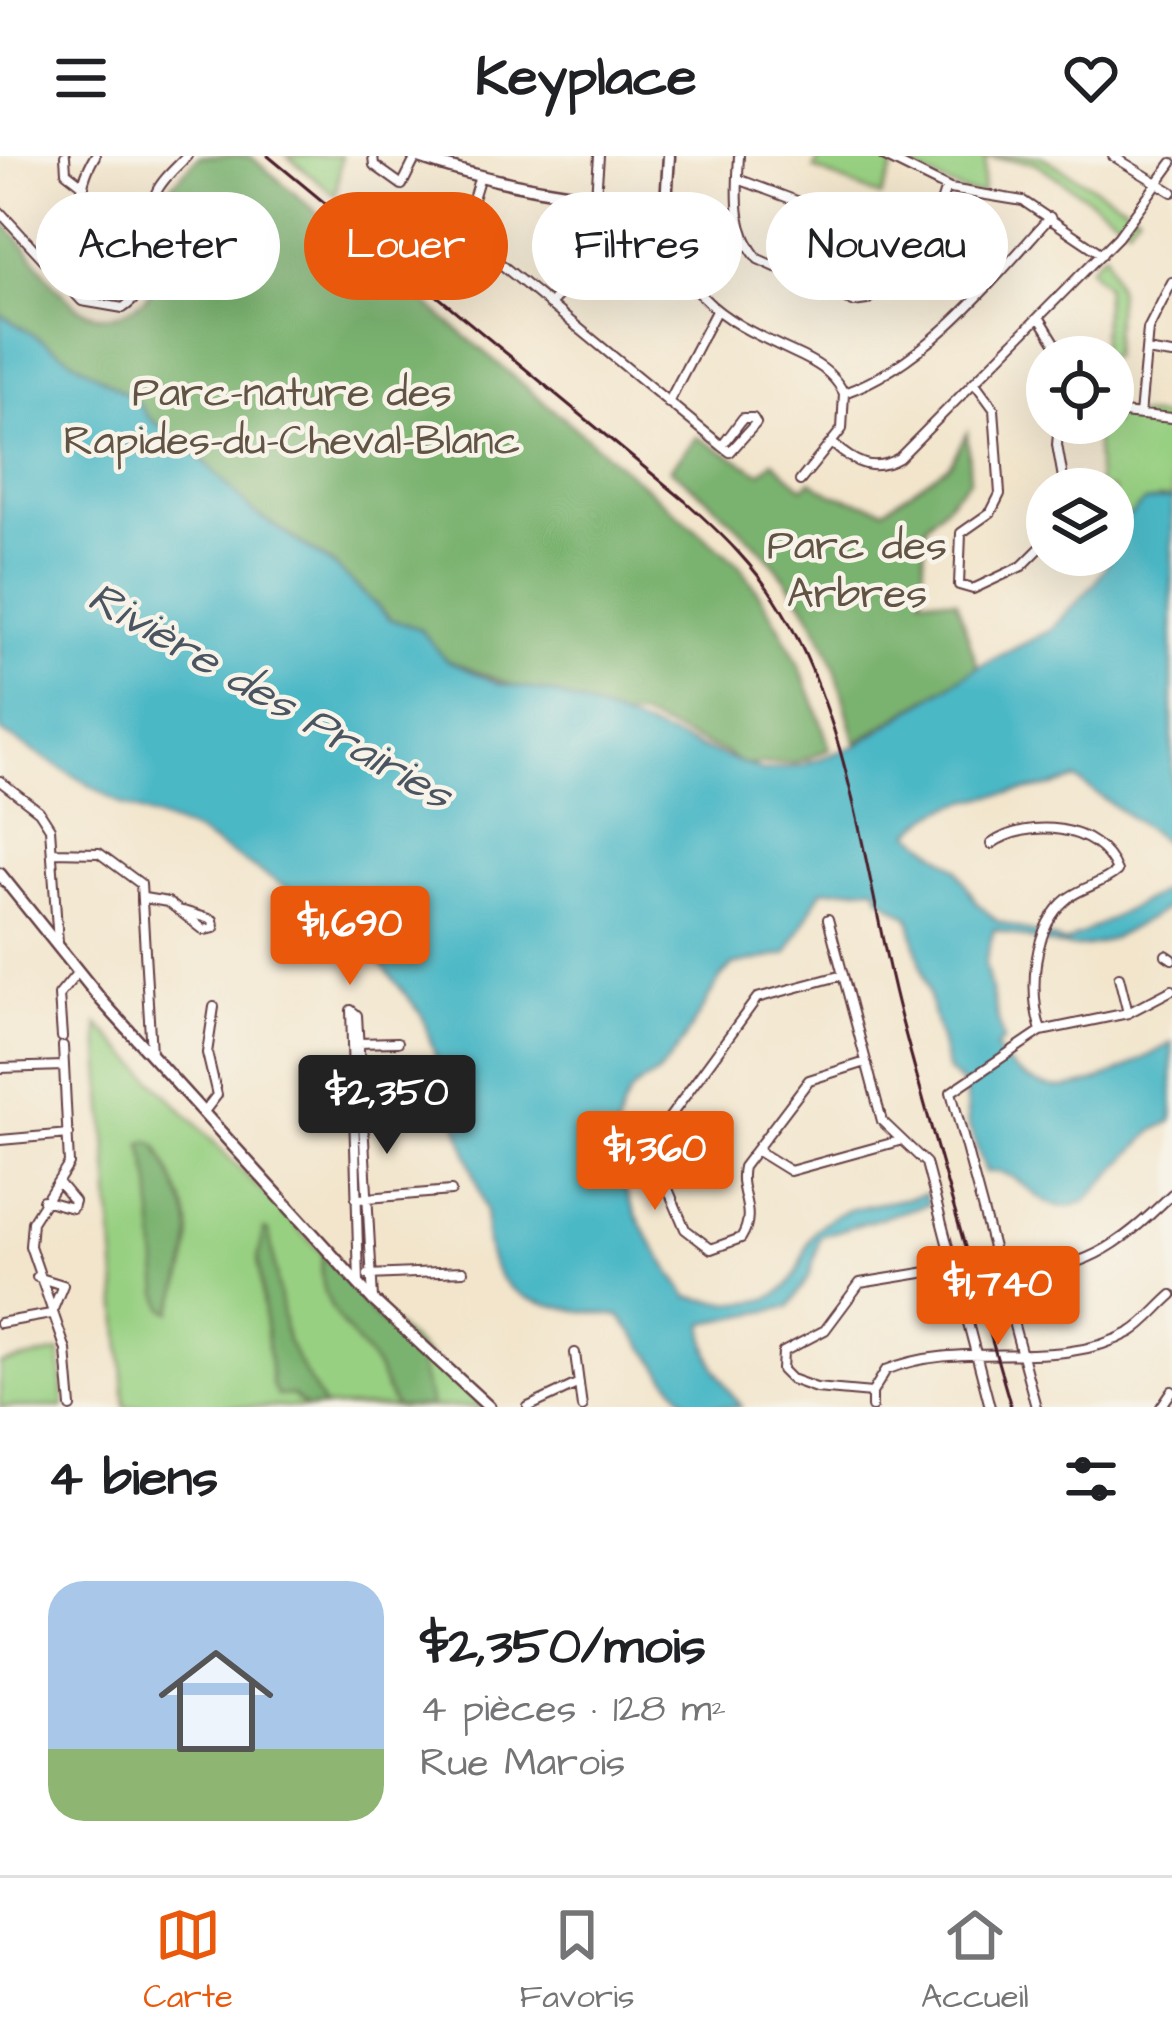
<!DOCTYPE html>
<html lang="fr">
<meta charset="utf-8">
<style>
body{margin:0;font-family:"Architects Daughter",sans-serif;background:#f6f6f6;color:#202124;height:100vh;display:flex;flex-direction:column;font-size:45px;white-space:nowrap}
*{box-sizing:border-box;margin:0}
p{font-size:39px;color:#757577}
.icon{flex:none;width:66px;height:66px;fill:none;stroke:currentColor;stroke-width:2;stroke-linecap:round;stroke-linejoin:round}
.map{position:relative;height:1251px;overflow:hidden}
.details{display:flex;flex-direction:column;background:#fff;flex:1}
.details>*{flex:none}
.banner{position:absolute;left:36px;top:36px;width:1101px;height:108px;display:flex;gap:24px}
.tools{position:absolute;left:1026px;top:180px;display:grid;gap:24px}
.tools a{display:grid;place-items:center;width:108px;height:108px;border-radius:50%;background:#fff;box-shadow:0 12px 48px #0002;font-size:60px}
.price{position:absolute;translate:-50% -102px;padding:0 27px;border-radius:12px;background:#ea580c;color:#fff;font-size:39px;line-height:78px;filter:drop-shadow(0 3px 6px #0008)}
.price::after{content:'';position:absolute;left:50%;top:72px;width:36px;height:27px;margin-left:-18px;background:inherit;clip-path:polygon(0 0,100% 0,50% 100%)}
.price.current{background:#222;color:#fff}
ul{padding:0;list-style:none}
li{display:flex;align-items:center;gap:36px;height:300px;padding:0 48px}
li span{display:grid;place-items:center;flex:none;width:336px;height:240px;border-radius:36px;color:#555}
li>.icon{margin-inline-start:auto}
span .icon{width:144px;height:144px;fill:#fffc;stroke-width:1}
li b{font-size:51px}
h2{display:flex;justify-content:space-between;align-items:center;height:144px;padding:0 48px;font-size:51px}
.pill{padding:0 42px;border-radius:54px;background:#fff;box-shadow:0 12px 48px #0002;font-size:42px;line-height:108px}
.pill.current{background:#ea580c;color:#fff}
header{display:flex;justify-content:space-between;align-items:center;height:156px;padding:0 48px;background:#fff;font-size:54px;font-weight:800}
.tab-bar{display:flex;justify-content:space-around;align-items:center;height:168px;border-top:3px solid #e0e0e0;background:#fff;font-size:33px;color:#757577}
.tab-bar a{display:grid;justify-items:center;gap:6px}
.tab-bar .current{color:#ea580c}
.map>svg:first-child{display:block}
.green{fill:#98d082;stroke:#717856;stroke-width:3}
.forest{fill:#7ab270;stroke:#62684e;stroke-width:3}
.water{fill:#4bb8c6;stroke:#4a6c78;stroke-width:3}
.lines{fill:none;stroke-linecap:round;stroke-linejoin:round}
.street-casing{stroke:#633d43;stroke-width:12}
.secondary-casing{stroke:#633d43;stroke-width:15}
.street{stroke:#fff;stroke-width:8}
.secondary{stroke:#fff;stroke-width:10}
.tram{stroke:#4a1f2b;stroke-width:3}
.labels{text-anchor:middle;stroke-width:9;stroke-linejoin:round;paint-order:stroke}
.park-label{font-size:42px;fill:#615445;stroke:#f7f3e8}
.water-label{font-size:45px;font-style:italic;fill:#4a5561;stroke:#f7f3e8}
</style>
<header><svg class="icon" aria-label="menu" viewBox="0 0 24 24"><path d="M4 6h16M4 12h16M4 18h16"/></svg>Keyplace<svg class="icon" aria-label="heart" viewBox="0 0 24 24"><path d="M12 20l-8-8c-3-5 5-10 8-4 3-6 11-1 8 4z"/></svg></header>
<div class="map">
<svg width="1172" height="1251" viewBox="0 0 1172 1251">
<rect width="100%" height="100%" fill="#f7f3e8"/>
<filter id="ink" filterUnits="userSpaceOnUse"><feTurbulence type="fractalNoise" baseFrequency=".00833" numOctaves="2"/><feDisplacementMap in="SourceGraphic" scale="24" xChannelSelector="R" yChannelSelector="G"/><feConvolveMatrix kernelMatrix="1 2 1 2 8 2 1 2 1" color-interpolation-filters="sRGB"/></filter>
<filter id="wash" filterUnits="userSpaceOnUse"><feTurbulence type="fractalNoise" baseFrequency=".004" numOctaves="4" result="noise"/><feDisplacementMap in="SourceGraphic" scale="48" xChannelSelector="R" yChannelSelector="G"/><feGaussianBlur stdDeviation="2.7" result="paint"/><feColorMatrix in="noise" values="0 0 0 0 0 0 0 0 0 0 0 0 0 0 0 0 0 1.4 0 .05"/><feComposite in="paint" operator="in"/></filter>
<g filter="url(#wash)">
<rect width="100%" height="100%" fill="#f2e5cc"/>
<path class="green" d="M287 0H341L336 40Z
M820 0H1041L1138 57 1128 70 1036 7 986 1 982 38 964 36 896 5 881 41 814 13Z
M1105 95 1118 135 1112 201H1100L1106 130 1089 112Z
M1113 256 1172 262V342H1159L1113 398V333H1098L1095 267H1113Z
M98 868 370 1146 483 1251H125Z
M60 1196 64 1251H0V1208Z"/>
<path class="forest" d="M199 0H250L740 410C785 472 807 520 830 593L796 607 743 609 726 597 639 561 618 562 565 549 446 504 420 473 391 463 333 408 252 355 199 300 148 262 135 243 0 158V64C46 101 77 203 148 140L159 43Z
M967 277 970 323 926 369 922 441 956 444 978 511 856 587C845 552 838 512 821 479 787 411 730 358 670 313L697 281 761 317 773 305 803 332 811 325 832 338 885 353 950 308Z
M148 985 157 990C196 1071 200 1070 172 1156L165 1153 159 1137 151 1027 142 988Z
M264 1074 269 1076 287 1185 324 1251H306L292 1239 277 1240 272 1229 258 1103Z
M323 1096 374 1160 422 1200 420 1212 432 1251H396C385 1238 384 1221 374 1208 346 1171 314 1146 323 1096Z"/>
<path class="water" d="M0 158 135 243 149 262 199 300 252 355 333 409 390 463 420 473 446 504 498 527 553 537 763 615 800 610 856 590 978 511 1051 474 1096 426 1115 395 1124 365 1144 346 1172 342V691L1076 623C1024 643 952 631 911 677L956 712 977 747 997 765 1065 787 1172 730 1169 751C1084 800 1088 800 994 773L985 808 1003 885 995 892C1047 966 1110 920 1172 887V965L1153 975 1086 1045C1034 1068 1031 1011 986 1016L968 968 965 930 948 916 909 761 881 742 876 731 822 734 787 798 733 809 721 821C702 852 684 889 659 916 651 925 637 926 630 938 588 1005 651 1086 688 1141 727 1147 778 1158 798 1114 807 1095 806 1080 825 1066 852 1046 893 1048 925 1038L928 1048 820 1080 810 1119 789 1151 705 1167C702 1198 723 1227 741 1251H690L620 1160C547 1149 480 1153 486 1055L422 859 367 790 327 756 195 676 124 650 0 575Z"/>
</g>
<g filter="url(#ink)">
<g class="lines">
<defs>
<path id="street" d="M65 0 66 16 84 30
M373 0 374 9 402 29 416 1
M739 0C737 37 733 73 758 103L853 146 867 144 926 94 946 31
M883 0 950 33 1023 45 1102 98
M1113 0 1172 36
M479 23 465 69 468 81 722 290 730 296 756 267 753 262H743L722 290
M738 23 925 93
M596 40 599 0
M666 47C679 140 713 159 793 196 815 206 832 215 844 237L842 273 800 325
M0 56 82 145 123 152C164 125 140 77 156 37 162 23 177 11 187 0
M51 110C88 71 71 39 95 0
M549 149 585 113 681 114
M1041 164 1064 201
M1146 195 1172 199
M975 227 994 253 1000 338 991 356 961 377 959 429 973 433 1022 410 1047 385
M844 237C926 208 992 125 1050 61
M668 247 715 157
M1113 256 1172 262
M1140 259 1148 173 1172 126
M1059 267 1057 289 1065 333
M833 288C854 307 873 317 899 302L1118 81 1172 7
M0 625 39 655 50 672 58 787
M991 688C1028 662 1098 667 1117 715 1104 727 1083 731 1068 742 1032 770 1029 835 1041 875
M53 696 99 697 141 728 151 897
M144 742 168 746 204 774 214 772 213 764 183 755
M828 763 882 965 926 1007 990 1251
M1166 799 1172 803
M843 819 757 842 661 973 657 1007 685 1073 711 1093 741 1082C758 1055 737 1037 743 1011L809 924 866 906
M1119 821 1128 857
M62 881 59 839 78 816
M357 887 398 886
M63 890 69 1008 32 1066 30 1090 66 1194 71 1251
M0 912 64 910
M203 957 217 939 207 897 214 851
M361 965 426 962
M0 984 69 978
M756 994 790 1015 899 985
M356 1043 451 1035
M43 1044 72 1052 74 1045 59 1027
M368 1119 463 1115
M1003 1122C1086 1111 1113 1096 1172 1038
M359 1126 351 854 357 859 373 1143
M0 1167 51 1158 63 1129 37 1121
M575 1197 582 1251
M872 1237 886 1214C966 1181 1055 1218 1131 1176 1146 1167 1159 1150 1172 1139
M872 1237 816 1232 791 1223 782 1214 783 1196 825 1174 860 1127 952 1112
M872 1237V1251
M528 1251 579 1227
M1036 1251 951 936 1041 875 1128 857 1172 834
M1161 1251 1172 1235"/>
<path id="secondary" d="M413 0C497 29 577 42 666 47L669 0
M0 718 102 845 373 1144 489 1251"/>
</defs>
<use href="#street" class="street-casing"/>
<use href="#secondary" class="secondary-casing"/>
<use href="#street" class="street"/>
<use href="#secondary" class="secondary"/>
<path class="tram" d="M268 0 685 345C722 378 757 412 782 454 856 579 866 736 904 873 938 999 975 1125 1011 1251"/>
</g>
</g>
<g class="labels">
<g class="park-label">
<text x="292" y="250">Parc-nature des<tspan x="292" dy="48">Rapides-du-Cheval-Blanc</tspan></text>
<text x="857" y="403">Parc des<tspan x="857" dy="48">Arbres</tspan></text>
</g>
<g class="water-label">
<text transform="translate(271 538) rotate(30)" y="16">Rivière des Prairies</text>
</g>
</g>
</svg>
<div class="tools">
<a><svg class="icon" aria-label="locate" viewBox="0 0 24 24"><circle cx="12" cy="12" r="6"/><path d="M12 2v4M12 18v4M2 12h4M18 12h4"/></svg></a>
<a><svg class="icon" aria-label="layers" viewBox="0 0 24 24"><path d="M12 4l9 5-9 5-9-5zM3 14l9 5 9-5"/></svg></a>
</div>
<b class="price" style="left:350px;top:832px">$1,690</b>
<b class="price current" style="left:387px;top:1001px">$2,350</b>
<b class="price" style="left:655px;top:1057px">$1,360</b>
<b class="price" style="left:998px;top:1192px">$1,740</b>
<div class="banner">
<a class="pill">Acheter</a>
<a class="pill current">Louer</a>
<a class="pill">Filtres</a>
<a class="pill">Nouveau</a>
</div>
</div>
<section class="details">
<h2>4 biens<svg class="icon" aria-label="filters" viewBox="0 0 24 24"><path d="M4 7h16M4 17h16"/><circle cx="9" cy="7" r="2"/><circle cx="15" cy="17" r="2"/></svg></h2>
<ul>
<li><span style="background:linear-gradient(#a9c7e8 70%,#8fb573 0)"><svg class="icon" aria-label="home" viewBox="0 0 24 24"><path d="M3 11l9-7 9 7M6 9v11h12V9"/></svg></span><div><b>$2,350/mois</b><p>4 pièces · 128 m²</p><p>Rue Marois</p></div></li>
</ul>
</section>
<nav class="tab-bar">
<a class="current"><svg class="icon" aria-label="map" viewBox="0 0 24 24"><path d="M3 6l6-2 6 2 6-2v14l-6 2-6-2-6 2zM9 4v14M15 6v14"/></svg>Carte</a>
<a><svg class="icon" aria-label="saved" viewBox="0 0 24 24"><path d="M7 4h10v16l-5-4-5 4z"/></svg>Favoris</a>
<a><svg class="icon" aria-label="home" viewBox="0 0 24 24"><path d="M3 11l9-7 9 7M6 9v11h12V9"/></svg>Accueil</a>
</nav>
